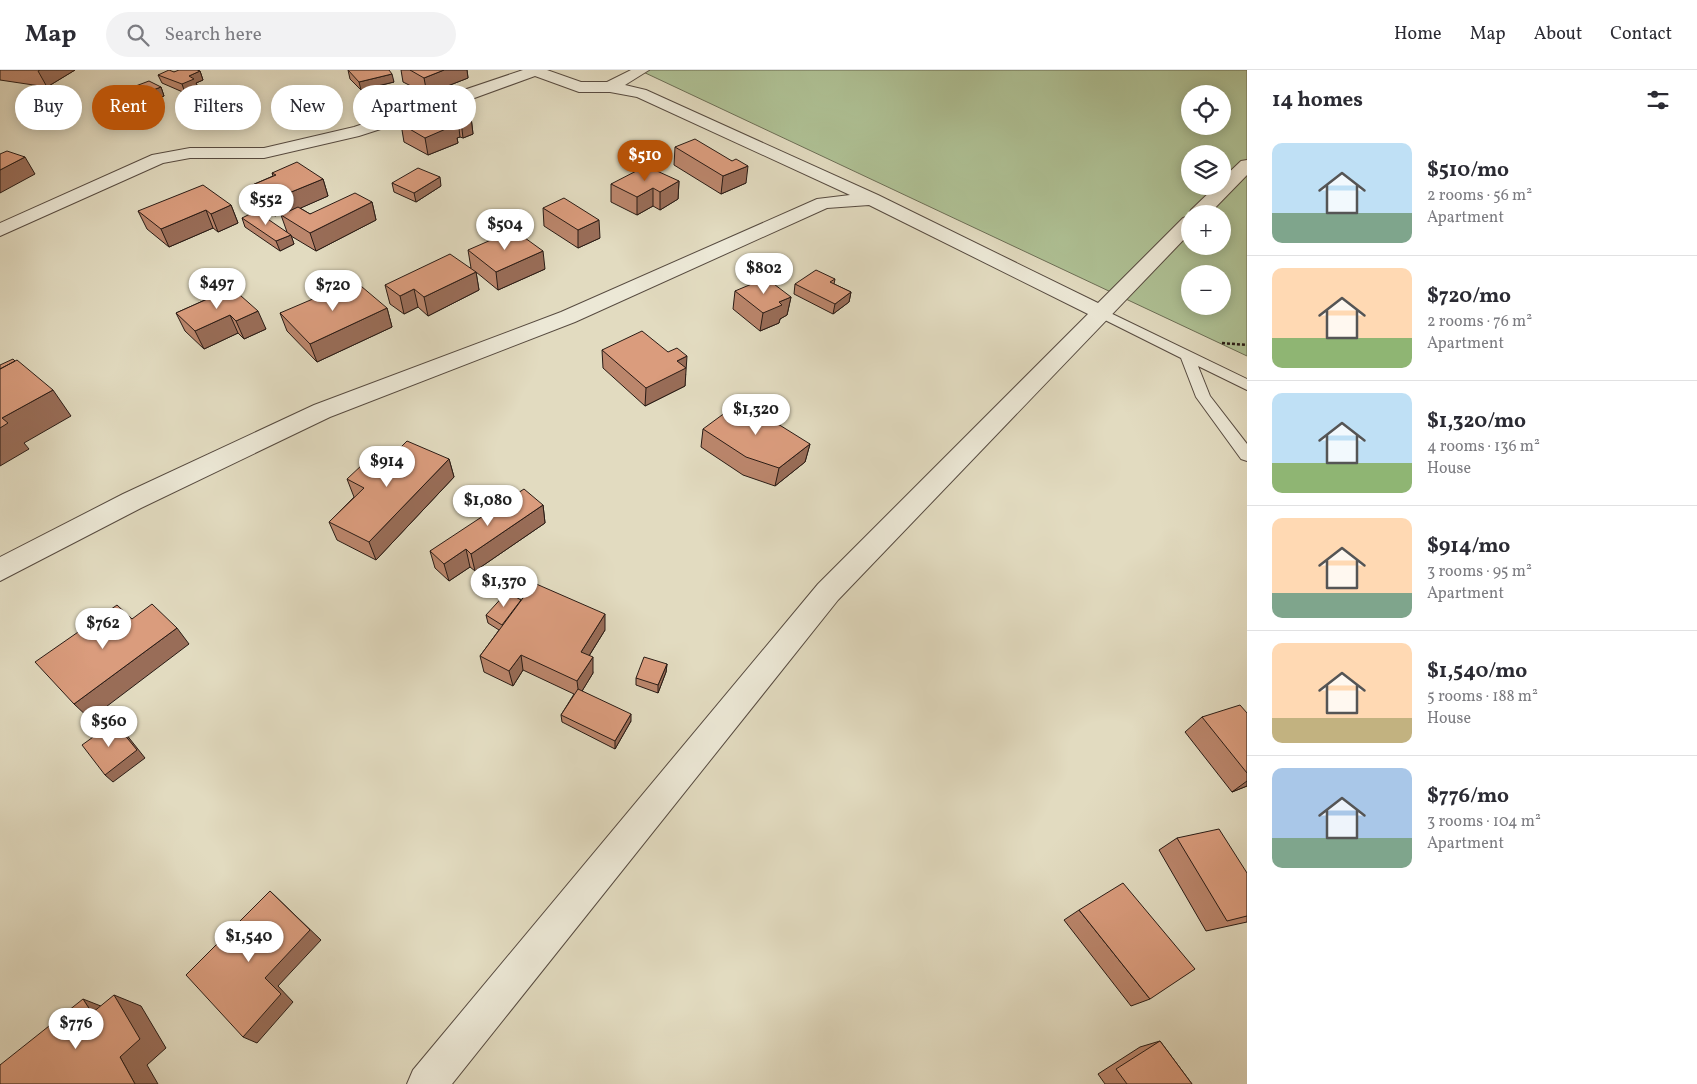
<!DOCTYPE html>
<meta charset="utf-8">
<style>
body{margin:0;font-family:Vollkorn,serif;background:#f2f2f3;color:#2b2b33;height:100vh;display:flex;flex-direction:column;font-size:19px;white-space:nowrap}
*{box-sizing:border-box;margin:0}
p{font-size:16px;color:#7c7c81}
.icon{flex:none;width:28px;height:28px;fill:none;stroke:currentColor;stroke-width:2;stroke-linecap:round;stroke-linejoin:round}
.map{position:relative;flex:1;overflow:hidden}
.sheet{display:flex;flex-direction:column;background:#fff;width:450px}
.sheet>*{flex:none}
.hud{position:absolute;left:15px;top:15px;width:475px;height:45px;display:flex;gap:10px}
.buttons{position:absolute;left:1181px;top:15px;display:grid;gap:10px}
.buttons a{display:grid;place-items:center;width:50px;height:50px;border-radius:50%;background:#fff;box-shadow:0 2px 12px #0003;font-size:25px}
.price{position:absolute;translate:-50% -42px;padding:0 11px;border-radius:18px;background:#fff;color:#222;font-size:16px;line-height:32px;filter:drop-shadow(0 1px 2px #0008)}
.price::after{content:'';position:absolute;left:50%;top:30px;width:15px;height:11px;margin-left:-8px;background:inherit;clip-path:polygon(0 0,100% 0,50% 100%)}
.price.on{background:#b45309;color:#fff}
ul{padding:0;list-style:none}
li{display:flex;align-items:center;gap:15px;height:125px;padding:0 25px}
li+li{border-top:1px solid #e1e1e2}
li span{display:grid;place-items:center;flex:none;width:140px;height:100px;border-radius:10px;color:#555}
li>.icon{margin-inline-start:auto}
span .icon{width:60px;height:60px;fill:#fffc;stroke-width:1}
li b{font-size:21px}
h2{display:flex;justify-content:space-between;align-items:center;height:60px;padding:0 25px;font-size:21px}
.chip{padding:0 18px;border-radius:22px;background:#fff;box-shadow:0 2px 12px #0003;font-size:18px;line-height:45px}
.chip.on{background:#b45309;color:#fff}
header{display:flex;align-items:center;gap:30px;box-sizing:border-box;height:70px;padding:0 25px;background:#fff;border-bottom:1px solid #e1e1e2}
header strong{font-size:24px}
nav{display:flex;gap:28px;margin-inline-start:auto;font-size:18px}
.search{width:350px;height:45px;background:#f2f2f3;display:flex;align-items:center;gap:12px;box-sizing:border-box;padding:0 18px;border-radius:28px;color:#7c7c81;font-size:19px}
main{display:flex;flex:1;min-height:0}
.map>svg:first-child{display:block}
.green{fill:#afc195;stroke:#6c6e55;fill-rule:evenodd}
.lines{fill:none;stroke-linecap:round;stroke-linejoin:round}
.lane-casing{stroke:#574b40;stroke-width:2}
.street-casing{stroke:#574b40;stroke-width:2}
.path{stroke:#291b15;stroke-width:2.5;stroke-dasharray:3 2;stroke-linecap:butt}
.lane{fill:#ece8d6;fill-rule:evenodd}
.street{fill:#ece8d6;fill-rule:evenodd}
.wall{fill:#bb866c;stroke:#291b15}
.shaded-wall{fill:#996d58;stroke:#291b15}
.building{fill:#da9c7d;stroke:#291b15}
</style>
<header>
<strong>Map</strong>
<div class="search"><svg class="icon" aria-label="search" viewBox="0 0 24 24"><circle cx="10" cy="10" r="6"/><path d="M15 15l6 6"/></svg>Search here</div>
<nav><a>Home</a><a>Map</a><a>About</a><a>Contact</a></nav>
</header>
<main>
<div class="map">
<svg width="1247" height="1014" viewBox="0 0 1247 1014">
<rect width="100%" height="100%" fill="#e2dbc0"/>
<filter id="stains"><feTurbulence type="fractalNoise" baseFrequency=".004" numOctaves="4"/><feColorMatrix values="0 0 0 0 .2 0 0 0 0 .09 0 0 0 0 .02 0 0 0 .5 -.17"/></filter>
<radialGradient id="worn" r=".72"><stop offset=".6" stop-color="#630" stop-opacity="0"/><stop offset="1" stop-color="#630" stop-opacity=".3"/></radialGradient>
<path class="green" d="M639 0H1247V286ZM1190 24H1222V56H1190ZM1190 84H1222V116H1190ZM1190 144H1222V176H1190ZM1190 204H1222V236H1190Z"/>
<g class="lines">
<defs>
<path id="lane" d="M1100 238 1247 309V320L1198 296 1210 326 1247 374V391L1241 389 1196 327 1181 288 1095 245 1093 242Z"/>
<path id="street" d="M523 0H547L581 12H607L631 0H649L625 15 646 20 878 125 1098 233 1183 148 1190 146V163L838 530 452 1014H407L413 1000 818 514 1088 244 869 135 827 138 575 252 330 347 141 438 0 511V487L123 424 314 335 561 242 817 129 850 125 637 27 610 22H579L535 6 458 34 359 66 264 88H190L163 93 0 166V153L152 85 190 78H264L354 57Z
M1247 90V105L1209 144H1190V146L1189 144 1191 140 1216 116H1222V109L1241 91Z"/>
</defs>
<use href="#lane" class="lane-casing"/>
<use href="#street" class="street-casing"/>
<path class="path" d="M1222 273 1247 275"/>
<use href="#lane" class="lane"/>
<use href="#street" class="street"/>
</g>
<path class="wall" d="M0 0H75L47 17 0 10Z
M348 0 394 12 361 20 350 9Z
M401 0H467L468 8 427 24 403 12Z
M200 1 203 10 196 13 198 17 185 23 162 13 158 5 174 2Z
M161 17 164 26 140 35 128 29 125 20Z
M471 47 473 64 463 68 460 67 457 68 458 73 428 85 404 72 401 54Z
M675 77 732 91 746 113 721 124 674 95Z
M272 103 323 109 328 126 300 138 310 144 372 132 376 150 316 181 291 166 294 174 280 181 245 157 242 148 287 162 281 145 283 144 281 143 275 146 257 134 250 116 273 106Z
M679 111 678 129 660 140 653 136 637 145 611 132V114Z
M392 113 441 116 416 132 394 122Z
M231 135 238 153 218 162 213 158 169 177 147 159 138 141Z
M543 138 600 168 578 178 544 156Z
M468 180 545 199 498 220 476 202 479 220 428 246 418 237 404 244 390 234 385 215 471 198Z
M835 209 834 214 851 222 849 232 833 244 794 224 795 214Z
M232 218 266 259 244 269 238 263 204 279 185 261 176 243Z
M735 221 791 227 787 245 780 249 779 253 760 261 733 239Z
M387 238 392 257 317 292 287 261 280 243Z
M602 280 668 282 686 305H685V316L645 336 603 298Z
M703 359 810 374 805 392 775 416 743 405 701 377Z
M393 385 449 389 454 407 376 490 337 470 329 452 354 427 347 409Z
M543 435 545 453 475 501 470 497 449 511 435 498 430 481Z
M521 530 605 560 589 586 593 603 582 621 631 651 615 679 562 652 561 645 574 624 523 600 513 616 484 602 480 586 499 560 488 553 486 545Z
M667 594 666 602 658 623 636 615V608Z
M1247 643V716L1232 722 1185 662 1202 647Z
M1177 768 1247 803V852L1206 861 1159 780Z
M1079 840 1150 929 1131 936 1064 850Z
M1160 971 1192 1014H1105L1098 1004 1140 977Z"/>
<path class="shaded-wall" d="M40 0H75L47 17 38 1Z
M444 0H467L468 8 427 24 424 8Z
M200 1 203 10 196 13 198 17 185 23 182 14 189 6Z
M392 4 394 12 361 20 359 12Z
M161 17 164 26 140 35 137 26Z
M471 47 473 64 463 68 461 51Z
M458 50 460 67 457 68 458 73 428 85 425 68 450 53Z
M25 87 35 104 0 123V100Z
M748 96 746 113 721 124 723 106Z
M440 107 441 116 416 132 414 123Z
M323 109 328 126 285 145 279 127Z
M679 111 678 129 660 140V122Z
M653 118V136L637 145V127Z
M275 125 281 143 275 146 269 128Z
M372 132 376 150 316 181 310 163Z
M231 135 238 153 218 162 211 144Z
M206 140 213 158 169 177 161 159Z
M599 150 600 168 578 178V160Z
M291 165 294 174 280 181 276 171Z
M543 181 545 199 498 220 496 202Z
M476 202 479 220 428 246 424 227Z
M414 219 418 237 404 244 400 226Z
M851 222 849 232 833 244 835 234Z
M791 227 787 245 780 249 779 253 760 261 763 243 779 232Z
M387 238 392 257 317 292 310 274Z
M258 241 266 259 244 269 236 251Z
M230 245 238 263 204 279 195 261Z
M687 286 685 316 645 336 646 318 677 291Z
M53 320 71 346 24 373 29 379 0 396V358L2 348Z
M810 374 805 392 775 416 779 398Z
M449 389 454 407 376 490 369 472Z
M543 435 545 453 475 501 471 484Z
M466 479 470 497 449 511 444 494Z
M605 544V560L582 597 581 582Z
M177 558 189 574 90 649 74 634Z
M521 585 523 600 513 616 509 601Z
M593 587V603L579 626 577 611Z
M667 594 666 602 658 623V615Z
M631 644V651L615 679V671Z
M114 652 122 659 145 688 113 712 105 705Z
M1247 711V716L1232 722Z
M270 821 321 870 278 916 293 932 257 973 243 967 265 908Z
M114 925 141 936 166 978 147 995 158 1014H135L120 987Z
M83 929 111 940 92 943Z"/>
<path class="building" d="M169 0 174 2 179 0H197L200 1 189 6 194 9 182 14 158 5Z
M348 0H389L392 4 359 12Z
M410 0H444L424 8Z
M149 11 161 17 137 26 125 20Z
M448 35 471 47 461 51 458 50 450 53 455 55 425 68 401 54Z
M695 69 732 91 736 89 748 96 723 106 675 77Z
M7 81 25 87 0 100V84Z
M297 92 323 109 279 127 275 125 269 128 250 116 276 105 272 103Z
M646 96 679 111 660 122 653 118 637 127 611 114Z
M418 98 440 107 414 123 392 113Z
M203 115 231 135 211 144 206 140 161 159 138 141Z
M355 123 372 132 310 163 281 145 298 137 310 144Z
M564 128 599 150 578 160 543 138Z
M256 141 291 165 276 171 242 148Z
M514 160 543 181 496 202 468 180Z
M450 184 476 202 424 227 414 219 400 226 385 215Z
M816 200 835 209 830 212 851 222 835 234 795 214Z
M766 208 791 227 779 232 782 235 763 243 735 221Z
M355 211 387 238 310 274 280 243Z
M232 218 258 241 236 251 230 245 195 261 176 243Z
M642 261 668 282 677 278 687 286 677 291 686 298 646 318 602 280Z
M13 289 15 291 0 299V295Z
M17 290 53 320 2 348 8 353 0 358V299Z
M741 331 810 374 779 398 746 387 703 359Z
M407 371 449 389 369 472 329 452 364 418 347 409 379 379 393 385Z
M524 419 543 435 471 484 466 479 444 494 430 481Z
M534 513 605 544 581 582 593 587 577 611 521 585 509 601 480 586Z
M507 522 521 530 502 555 486 545Z
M152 534 177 558 74 634 35 592 117 535 132 549Z
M644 587 667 594 658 615 636 608Z
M578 619 631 644 615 671 561 645Z
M1240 635 1247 643V703L1202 647Z
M114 652 137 680 105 705 82 675Z
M1219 759 1247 803V846L1227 851 1177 768Z
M1123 813 1195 899 1150 929 1079 840Z
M270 821 310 860 265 908 281 924 243 967 186 905Z
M114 925 140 969 120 987 135 1014H0V995L83 929 92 943Z
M1160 971 1192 1014H1127L1116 999Z"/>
<rect width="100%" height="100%" filter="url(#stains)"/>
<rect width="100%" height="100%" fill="url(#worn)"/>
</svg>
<div class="buttons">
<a><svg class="icon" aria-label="locate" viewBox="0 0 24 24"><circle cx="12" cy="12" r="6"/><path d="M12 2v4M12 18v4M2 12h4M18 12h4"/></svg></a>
<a><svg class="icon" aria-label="layers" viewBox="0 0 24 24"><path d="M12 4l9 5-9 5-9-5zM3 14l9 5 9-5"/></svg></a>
<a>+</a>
<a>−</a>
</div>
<b class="price on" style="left:645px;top:112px">$510</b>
<b class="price" style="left:266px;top:156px">$552</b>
<b class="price" style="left:505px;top:181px">$504</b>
<b class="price" style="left:764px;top:225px">$802</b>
<b class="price" style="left:217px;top:240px">$497</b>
<b class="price" style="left:333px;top:242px">$720</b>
<b class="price" style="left:756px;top:366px">$1,320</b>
<b class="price" style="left:387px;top:418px">$914</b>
<b class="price" style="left:488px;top:457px">$1,080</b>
<b class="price" style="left:504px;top:538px">$1,370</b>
<b class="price" style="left:103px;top:580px">$762</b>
<b class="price" style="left:109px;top:678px">$560</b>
<b class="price" style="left:249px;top:893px">$1,540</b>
<b class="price" style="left:76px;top:980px">$776</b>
<div class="hud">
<a class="chip">Buy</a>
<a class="chip on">Rent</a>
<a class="chip">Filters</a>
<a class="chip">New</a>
<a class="chip">Apartment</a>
</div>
</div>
<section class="sheet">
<h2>14 homes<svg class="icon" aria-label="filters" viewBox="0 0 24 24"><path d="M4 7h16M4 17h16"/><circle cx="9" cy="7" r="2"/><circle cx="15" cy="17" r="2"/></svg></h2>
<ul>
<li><span style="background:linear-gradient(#bfe0f5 70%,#7fa58c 0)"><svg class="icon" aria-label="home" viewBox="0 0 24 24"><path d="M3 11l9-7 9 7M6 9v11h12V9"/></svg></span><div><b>$510/mo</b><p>2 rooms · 56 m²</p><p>Apartment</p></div></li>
<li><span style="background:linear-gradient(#ffd9b3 70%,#8fb573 0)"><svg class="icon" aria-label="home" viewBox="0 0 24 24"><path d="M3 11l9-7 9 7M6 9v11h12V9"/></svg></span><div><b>$720/mo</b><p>2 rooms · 76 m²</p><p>Apartment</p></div></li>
<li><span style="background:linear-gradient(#bfe0f5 70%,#8fb573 0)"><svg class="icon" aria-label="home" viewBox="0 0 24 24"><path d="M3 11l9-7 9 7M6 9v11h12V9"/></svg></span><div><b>$1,320/mo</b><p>4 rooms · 136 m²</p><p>House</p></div></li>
<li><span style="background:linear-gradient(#ffd9b3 75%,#7fa58c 0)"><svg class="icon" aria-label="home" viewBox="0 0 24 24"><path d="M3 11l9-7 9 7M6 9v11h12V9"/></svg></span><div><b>$914/mo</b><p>3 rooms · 95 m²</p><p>Apartment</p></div></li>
<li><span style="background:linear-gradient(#ffd9b3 75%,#c2b280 0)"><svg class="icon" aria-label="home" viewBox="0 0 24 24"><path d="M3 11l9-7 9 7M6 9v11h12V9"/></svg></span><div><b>$1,540/mo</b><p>5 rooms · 188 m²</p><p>House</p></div></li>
<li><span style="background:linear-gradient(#a9c7e8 70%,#7fa58c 0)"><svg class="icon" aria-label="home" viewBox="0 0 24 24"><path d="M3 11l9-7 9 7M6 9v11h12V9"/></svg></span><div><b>$776/mo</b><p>3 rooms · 104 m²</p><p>Apartment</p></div></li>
</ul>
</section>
</main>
